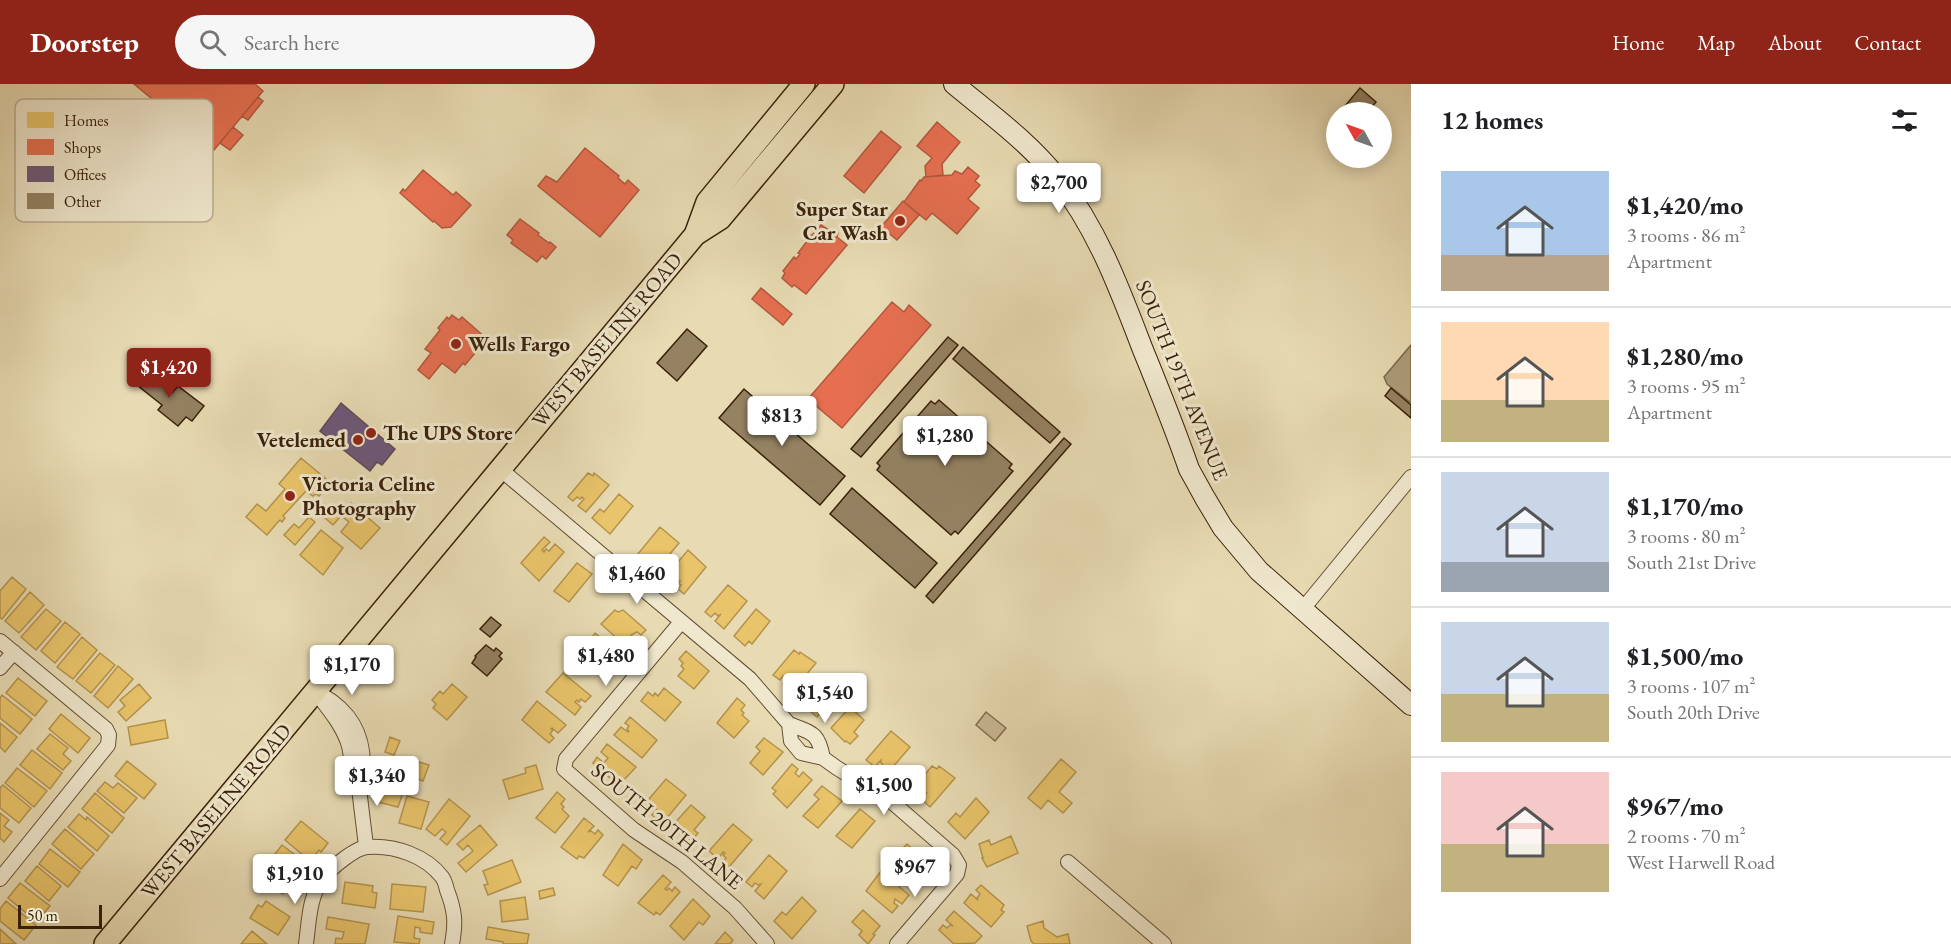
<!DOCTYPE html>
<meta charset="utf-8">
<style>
body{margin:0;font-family:"EB Garamond",serif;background:#f6f6f6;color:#202124;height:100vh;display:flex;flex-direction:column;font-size:22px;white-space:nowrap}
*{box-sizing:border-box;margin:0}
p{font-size:20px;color:#757577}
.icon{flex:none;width:33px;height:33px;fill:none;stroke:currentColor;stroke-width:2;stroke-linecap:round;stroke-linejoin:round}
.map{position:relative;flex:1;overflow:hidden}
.details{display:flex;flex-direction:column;background:#fff;width:540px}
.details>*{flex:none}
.needle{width:39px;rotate:310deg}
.buttons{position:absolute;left:1326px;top:18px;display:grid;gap:12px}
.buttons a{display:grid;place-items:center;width:66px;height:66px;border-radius:50%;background:#fff;box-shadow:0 3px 15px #0003;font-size:30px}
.scale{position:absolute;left:18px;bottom:15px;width:84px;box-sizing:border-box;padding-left:6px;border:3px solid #39210a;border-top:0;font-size:16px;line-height:21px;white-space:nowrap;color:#39210a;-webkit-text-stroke:4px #f0e8ce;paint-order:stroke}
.price{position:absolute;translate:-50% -51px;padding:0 14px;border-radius:6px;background:#fff;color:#222;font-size:20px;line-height:39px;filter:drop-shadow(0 2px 3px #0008)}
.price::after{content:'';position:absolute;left:50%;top:36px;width:18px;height:14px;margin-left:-9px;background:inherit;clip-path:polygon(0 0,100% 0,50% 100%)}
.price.active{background:#8f2418;color:#fff}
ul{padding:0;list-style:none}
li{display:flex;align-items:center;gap:18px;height:150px;padding:0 30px}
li+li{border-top:2px solid #e0e0e0}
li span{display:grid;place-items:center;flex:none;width:168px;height:120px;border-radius:0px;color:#555}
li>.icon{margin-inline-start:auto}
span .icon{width:72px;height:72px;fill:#fffc;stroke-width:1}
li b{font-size:26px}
h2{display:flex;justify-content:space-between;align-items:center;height:72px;padding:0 30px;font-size:26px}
header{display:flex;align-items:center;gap:36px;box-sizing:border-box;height:84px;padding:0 30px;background:#8f2418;color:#fff}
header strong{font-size:28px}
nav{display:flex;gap:33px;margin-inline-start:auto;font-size:21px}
.search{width:420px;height:54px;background:#f6f6f6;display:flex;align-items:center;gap:15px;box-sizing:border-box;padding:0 21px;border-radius:33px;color:#757577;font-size:22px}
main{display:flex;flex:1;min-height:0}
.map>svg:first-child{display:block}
.green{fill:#cabb96;stroke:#826e50;stroke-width:1.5}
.water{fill:#ac9c7a;stroke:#7e6b4d;stroke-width:1.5}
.homes{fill:#e9c46a;stroke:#b4934d;stroke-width:1.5}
.shops{fill:#e76f51;stroke:#b3583c;stroke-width:1.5}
.offices{fill:#6d597a;stroke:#5d4858;stroke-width:1.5}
.building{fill:#948262;stroke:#39210a;stroke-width:1.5}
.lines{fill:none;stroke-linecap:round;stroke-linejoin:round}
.street-casing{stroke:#655034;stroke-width:16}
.secondary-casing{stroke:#39210a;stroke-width:22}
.primary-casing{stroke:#39210a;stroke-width:24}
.street{stroke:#f0e8ce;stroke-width:14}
.secondary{stroke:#f0e8ce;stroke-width:20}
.primary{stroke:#e8dbb3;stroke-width:21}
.poi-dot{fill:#8f2418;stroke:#f0e8ce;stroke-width:2}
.labels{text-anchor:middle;stroke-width:6;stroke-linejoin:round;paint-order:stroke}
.poi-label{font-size:21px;font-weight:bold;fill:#39210a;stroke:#f0e8ce;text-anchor:start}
.street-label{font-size:21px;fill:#39210a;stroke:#f0e8ce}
.key{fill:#f0e8ce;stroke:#b9ac93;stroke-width:1.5}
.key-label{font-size:16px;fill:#39210a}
</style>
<header>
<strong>Doorstep</strong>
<div class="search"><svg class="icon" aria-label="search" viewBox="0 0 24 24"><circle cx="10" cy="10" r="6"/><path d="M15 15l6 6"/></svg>Search here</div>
<nav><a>Home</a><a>Map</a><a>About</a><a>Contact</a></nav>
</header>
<main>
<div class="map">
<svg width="1411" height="860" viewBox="0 0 1411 860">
<rect width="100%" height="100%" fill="#e8dbb3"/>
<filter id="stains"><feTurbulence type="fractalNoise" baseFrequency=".00333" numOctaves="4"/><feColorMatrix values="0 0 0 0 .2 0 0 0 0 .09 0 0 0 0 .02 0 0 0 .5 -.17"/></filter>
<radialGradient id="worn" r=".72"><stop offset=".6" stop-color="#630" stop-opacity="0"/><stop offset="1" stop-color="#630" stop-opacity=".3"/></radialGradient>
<path class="green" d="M986 628 1006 644 995 657 976 641Z"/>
<path class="water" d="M1411 261V319L1387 300 1384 293Z"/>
<path class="homes" d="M301 374 331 399 319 412 316 410 313 412 306 407 283 432 285 434 282 438 280 436 277 439 267 451 246 433 257 420 266 427 285 405 279 400Z
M588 389 593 392 594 389 609 401 586 428 578 422 584 415 582 413 580 415 577 413 573 417 568 413Z
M619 410 633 422 610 450 592 434 600 425 604 428Z
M351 419 380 444 361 465 341 448 349 438 340 431Z
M324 420 340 433 333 441 317 427Z
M309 433 315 438 295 461 284 451 294 440 299 444Z
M660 443 679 459 655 488 646 481 652 473 650 475 647 472 644 476 637 471Z
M321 446 343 464 323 491 300 471Z
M544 453 550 458 542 466 544 468 546 465 549 467 555 460 564 468 539 497 521 479Z
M688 466 706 483 684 510 678 505 681 501 678 499 680 497 678 496 673 502 664 495Z
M577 479 592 490 569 518 554 507Z
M12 493 26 505 2 535 0 534V507Z
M728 501 747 517 724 545 715 537 721 530 718 532 715 529 711 533 705 528Z
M30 508 44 521 19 549 5 537Z
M46 525 61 537 36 566 21 553Z
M756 525 770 537 752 560 749 557 745 562 734 552Z
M615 526 618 528 623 526 646 546 641 551 637 548 631 551 638 557 630 566 601 540Z
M65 538 80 550 55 579 41 567Z
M595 549 624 573 616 582 610 576 611 579 608 582 611 585 607 591 584 571 587 567 584 565Z
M82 553 97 566 73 595 57 583Z
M794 566 799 570 800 568 816 579 792 608 783 600 788 593 786 595 783 592 780 596 773 591Z
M686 567 709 587 694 605 678 592 684 585 681 582 683 579 679 575Z
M100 569 115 581 91 609 76 597Z
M118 582 133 595 108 624 94 612Z
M563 589 591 612 585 618 581 615 579 618 577 616 575 618 581 623 575 631 546 608Z
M821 590 839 607 817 633 811 628 814 625 811 622 812 620 806 626 797 618Z
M18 594 47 617 35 632 6 609Z
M139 600 151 614 126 637 118 628 125 622 120 616Z
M452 600 467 613 447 636 433 624 436 620 432 616 440 607 443 610Z
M664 604 681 618 665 637 641 617 648 608 653 612 655 609 658 612Z
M2 611 32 635 20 650 0 634V614Z
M737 614 745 621 741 626 744 629 742 631 749 637 734 654 717 639Z
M537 617 566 641 558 649 552 644 551 645 553 646 550 650 554 654 549 659 522 636Z
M850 623 864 636 854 648 858 652 850 660 846 657 845 658 831 644Z
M61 630 90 654 78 669 49 645Z
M630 633 657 656 642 674 614 651 621 643 628 648 629 647 627 645 629 642 625 639Z
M165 636 168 654 131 661 128 643Z
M0 639 17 653 5 668 0 663Z
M891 647 910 663 886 691 881 686 884 682 881 679V676L875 683 866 676Z
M50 650 68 664 63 670 71 677 63 686 37 665Z
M390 653 400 657 394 671 385 668Z
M764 654 783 668 763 691 750 679 760 667 756 663Z
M607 660 636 683 623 697 620 696 616 699 593 679 597 673 604 679 608 674 601 668Z
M32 666 62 689 50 705 20 681Z
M1061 675 1076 688 1059 708 1072 719 1063 729 1048 716 1041 725 1028 714Z
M127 677 156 700 144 715 115 692Z
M419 678 429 681 423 697 413 693Z
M792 680 798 685 795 689 799 693 803 688 812 696 787 724 773 710 776 707 772 704Z
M536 681 543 705 509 715 503 696 526 689 525 684Z
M932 682 937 685 939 682 955 694 930 723 921 715 927 708 925 710 922 708 919 712 912 706Z
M17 684 47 707 34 723 5 699Z
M386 684 409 692 398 723 374 717Z
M666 695 686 711 662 740 652 731 657 726 653 722 649 727 643 722Z
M105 698 113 704 118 699 137 714 124 729 97 707Z
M3 701 31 724 19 739 0 724V704Z
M822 702 842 717 818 744 803 732 819 715 814 711Z
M557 708 565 715 561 720 564 723 562 725 569 732 555 749 536 734Z
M95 709 124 734 112 749 82 725Z
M407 712 429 718 421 745 399 739Z
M976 714 989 728 965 755 948 738 956 729 960 733Z
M449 715 470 732 447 761 440 755 446 748 442 745 435 752 426 745Z
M691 721 705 733 694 746 698 749 691 757 687 754 686 756 672 742Z
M860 725 875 737 852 764 836 752Z
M0 729 9 736 4 742 12 748 4 758 0 754Z
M79 730 86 736 87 733 109 752 97 767 68 743Z
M584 734 594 742 588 748 591 747 595 750 598 746 603 751 584 774 579 772 577 775 561 763Z
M301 737 328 759 321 768 319 766 310 777 285 756Z
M733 740 752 756 729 783 723 778 726 774 723 771 725 769 723 768 718 775 709 767Z
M480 741 497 761 466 788 458 779 473 767 468 761 463 766 457 760Z
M65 745 94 770 81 785 52 760Z
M1011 752 1018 769 987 783 982 774H983L979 760 989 756 991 761Z
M623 760 642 776 636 785 632 782 618 802 603 791Z
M907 760 934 784 929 790 925 786 922 789 920 787 919 788 925 794 918 803 889 778Z
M282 761 307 780 298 791 301 792 294 801 267 780Z
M50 765 80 788 68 803 39 780Z
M769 771 787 787 764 815 755 807 761 800 758 801 755 799 752 803 746 798Z
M512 776 521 798 488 811 484 801 488 800 483 787Z
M37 782 61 802 49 817 25 797Z
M881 787 909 811 902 820 895 815 894 819 898 822 892 829 866 807Z
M663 791 671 798 665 805 667 806 669 804 672 807 675 803 680 808 660 831 656 828 654 831 638 819Z
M274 793 288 802 283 810 269 802Z
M345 798 373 802 372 808 377 809 375 824 342 819Z
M20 799 50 822 37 838 8 814Z
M392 800 426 803 423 828 390 825Z
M981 801 1004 821 1001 826 1004 828 991 843 964 819 971 810 978 816 977 814 980 810 976 806Z
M553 804 555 811 540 815 539 807Z
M525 813 528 835 502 838 500 817Z
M802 813 816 827 792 855 774 837 782 828 786 831Z
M693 815 710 832 703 841 699 838 684 856 670 842Z
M6 817 36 841 24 856 0 837V825Z
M266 817 290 833 278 851 250 834 258 821 262 823Z
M863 826 880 842 873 850 875 851 868 860 859 851 862 847 852 838Z
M954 827 982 852 975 859 954 860 939 846 943 841 947 844 950 841 953 842 946 836Z
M398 832 434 838 432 850 420 848V844L415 843 414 854 420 855 419 860 394 858Z
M328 833 369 840 365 860H335L336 854 342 855 344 848 326 845Z
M1043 837 1044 844 1057 853 1068 850 1070 860H1034L1031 857 1027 842Z
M488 843 529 850 527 860H503V858L486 855Z
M0 845 16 860H0Z
M252 847 267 860H241Z
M725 848 733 856 730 860H715Z"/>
<path class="shops" d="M134 0H255L263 7 214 66Z
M258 13 263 17 248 36 242 32Z
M937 38 960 58 942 80 943 91 926 93 925 82 932 74 917 62Z
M233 43 243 51 230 66 220 59Z
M881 47 901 63 864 109 844 92Z
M585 64 619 92 618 94 625 100 628 96 639 106 600 153 538 102 546 92 557 98Z
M968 83 979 92 975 97 980 101 968 115 979 124 957 150 932 129 926 136 904 118 920 96 921 97 924 93 952 91 955 87 962 90Z
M423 86 453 111 456 108 471 121 451 143 442 144 434 137 433 138 400 109 403 105 405 107Z
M903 117 919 131 897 156 881 143Z
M520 135 539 149 538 151 549 159 550 158 556 163 546 175 542 172 537 178 511 159 513 156 507 151Z
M821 141 832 148 836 147 838 149 837 153 847 161 806 210 794 201 792 203 782 194 785 189 783 187 794 173 796 175 800 170 798 169 808 156 810 158 812 155 809 152 810 151 813 153 812 151Z
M761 204 792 230 783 241 752 215Z
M892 218 904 228 909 221 931 241 842 344 808 315Z
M452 231 459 236 462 233 487 255 465 281 463 279 455 289 442 279 429 295 418 286 431 269 425 265 440 246 438 244 447 233 449 235Z"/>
<path class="offices" d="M341 319 395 365 382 381 377 378 370 387 320 347Z"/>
<path class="building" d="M1360 4 1376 18 1367 28H1340Z
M687 245 707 262 677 297 657 279Z
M948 253 958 261 861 373 851 365Z
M963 263 1060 348 1050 359 953 275Z
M142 284 172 309 178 302 204 322 192 337 186 333 178 342 158 326 162 321 132 297Z
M1391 304 1411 321V334L1385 312Z
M744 305 845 392 820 421 719 334Z
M939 316 1012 380 1009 384 1013 387 958 450 955 447 951 451 877 386 880 382 877 379 931 317 935 320Z
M1064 354 1071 360 933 519 926 512Z
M852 404 937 479 915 504 830 430Z
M491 533 501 541 490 553 480 545Z
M486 561 494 567 496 564 502 569 499 572 502 575 487 592 472 579 476 573 475 572Z"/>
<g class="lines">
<defs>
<path id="street" d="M500 385 750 595 789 640 791 657 801 669 823 674 837 684 892 718 953 771 959 781 957 790 897 860
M1302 526 1411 393
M681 538 566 675 564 685 634 746 682 778 735 824 767 860
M0 557 106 645 109 651 108 661 0 795
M0 584 14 568
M315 607C327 623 340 638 347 656 352 667 349 679 357 688L366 762
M322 611C350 627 363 649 363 681L357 688
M789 640C811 649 818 647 823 674
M1068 778 1164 860
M306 860C309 838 309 812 323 794 331 784 356 763 368 763 395 761 426 772 442 793 445 797 446 802 447 806 455 827 456 838 452 860"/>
<path id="secondary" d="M954 0C990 30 1029 58 1058 95 1098 146 1120 206 1143 266 1159 305 1175 345 1189 385L1205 414 1223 444 1259 487 1411 621"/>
<path id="primary" d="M695 151 707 118 804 0
M105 860 695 151 720 135 833 0"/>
</defs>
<use href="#street" class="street-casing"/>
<use href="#secondary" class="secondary-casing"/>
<use href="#primary" class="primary-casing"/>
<use href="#street" class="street"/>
<use href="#secondary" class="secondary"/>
<use href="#primary" class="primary"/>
</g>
<g class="poi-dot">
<circle cx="900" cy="137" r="6"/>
<circle cx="456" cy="260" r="6"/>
<circle cx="371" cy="349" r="6"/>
<circle cx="358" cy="356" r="6"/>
<circle cx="290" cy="412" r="6"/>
</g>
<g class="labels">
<g class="poi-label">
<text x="888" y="132" text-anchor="end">Super Star<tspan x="888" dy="24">Car Wash</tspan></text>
<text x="468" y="267">Wells Fargo</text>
<text x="383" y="356">The UPS Store</text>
<text x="346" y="363" text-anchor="end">Vetelemed</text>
<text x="302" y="407">Victoria Celine<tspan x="302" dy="24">Photography</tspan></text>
</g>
<g class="street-label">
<text transform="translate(607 256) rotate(-50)" y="7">WEST BASELINE ROAD</text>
<text transform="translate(1182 296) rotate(68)" y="7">SOUTH 19TH AVENUE</text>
<text transform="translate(216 727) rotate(-50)" y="7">WEST BASELINE ROAD</text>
<text transform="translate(667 742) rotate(39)" y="7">SOUTH 20TH LANE</text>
</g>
</g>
<rect x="15" y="15" width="198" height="123" rx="9" class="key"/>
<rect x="27" y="28" width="27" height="16" fill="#e9c46a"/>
<rect x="27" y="55" width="27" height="16" fill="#e76f51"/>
<rect x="27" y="82" width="27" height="16" fill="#6d597a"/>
<rect x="27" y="109" width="27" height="16" fill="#948262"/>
<g class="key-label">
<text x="64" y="42">Homes</text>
<text x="64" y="69">Shops</text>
<text x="64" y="96">Offices</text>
<text x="64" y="123">Other</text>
</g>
<rect width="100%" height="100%" filter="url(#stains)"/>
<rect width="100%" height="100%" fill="url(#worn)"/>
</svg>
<div class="buttons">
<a><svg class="needle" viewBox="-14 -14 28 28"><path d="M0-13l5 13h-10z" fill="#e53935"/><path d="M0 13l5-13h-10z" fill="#757577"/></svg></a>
</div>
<div class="scale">50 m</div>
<b class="price" style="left:1059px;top:130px">$2,700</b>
<b class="price active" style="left:169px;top:315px">$1,420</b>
<b class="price" style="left:782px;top:363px">$813</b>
<b class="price" style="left:945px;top:383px">$1,280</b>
<b class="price" style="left:637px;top:521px">$1,460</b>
<b class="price" style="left:606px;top:603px">$1,480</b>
<b class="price" style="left:352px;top:612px">$1,170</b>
<b class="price" style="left:825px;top:640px">$1,540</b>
<b class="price" style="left:377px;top:723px">$1,340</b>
<b class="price" style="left:884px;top:732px">$1,500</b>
<b class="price" style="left:915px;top:814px">$967</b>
<b class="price" style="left:295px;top:821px">$1,910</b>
</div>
<section class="details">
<h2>12 homes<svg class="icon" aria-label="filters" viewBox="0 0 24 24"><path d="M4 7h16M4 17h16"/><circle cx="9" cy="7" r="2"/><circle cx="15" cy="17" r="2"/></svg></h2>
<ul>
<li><span style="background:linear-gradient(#a9c7e8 70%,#b9a48a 0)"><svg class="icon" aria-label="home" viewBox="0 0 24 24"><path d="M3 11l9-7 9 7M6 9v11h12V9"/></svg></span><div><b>$1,420/mo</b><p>3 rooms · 86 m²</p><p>Apartment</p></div></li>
<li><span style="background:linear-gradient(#ffd9b3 65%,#c2b280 0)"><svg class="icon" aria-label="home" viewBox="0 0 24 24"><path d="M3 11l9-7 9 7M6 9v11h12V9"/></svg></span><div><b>$1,280/mo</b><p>3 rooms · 95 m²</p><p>Apartment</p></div></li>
<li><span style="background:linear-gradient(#c9d6e8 75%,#9aa5b1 0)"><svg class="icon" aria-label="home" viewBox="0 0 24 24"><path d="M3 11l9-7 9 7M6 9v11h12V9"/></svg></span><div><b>$1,170/mo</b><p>3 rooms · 80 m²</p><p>South 21st Drive</p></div></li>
<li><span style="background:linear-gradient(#c9d6e8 60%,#c2b280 0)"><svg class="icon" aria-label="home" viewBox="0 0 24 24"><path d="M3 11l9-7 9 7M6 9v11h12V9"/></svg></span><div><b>$1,500/mo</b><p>3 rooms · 107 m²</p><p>South 20th Drive</p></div></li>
<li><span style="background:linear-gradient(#f6c9c9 60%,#c2b280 0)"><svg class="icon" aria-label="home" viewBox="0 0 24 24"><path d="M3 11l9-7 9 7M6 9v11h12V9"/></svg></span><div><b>$967/mo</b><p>2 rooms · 70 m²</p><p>West Harwell Road</p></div></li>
</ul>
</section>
</main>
